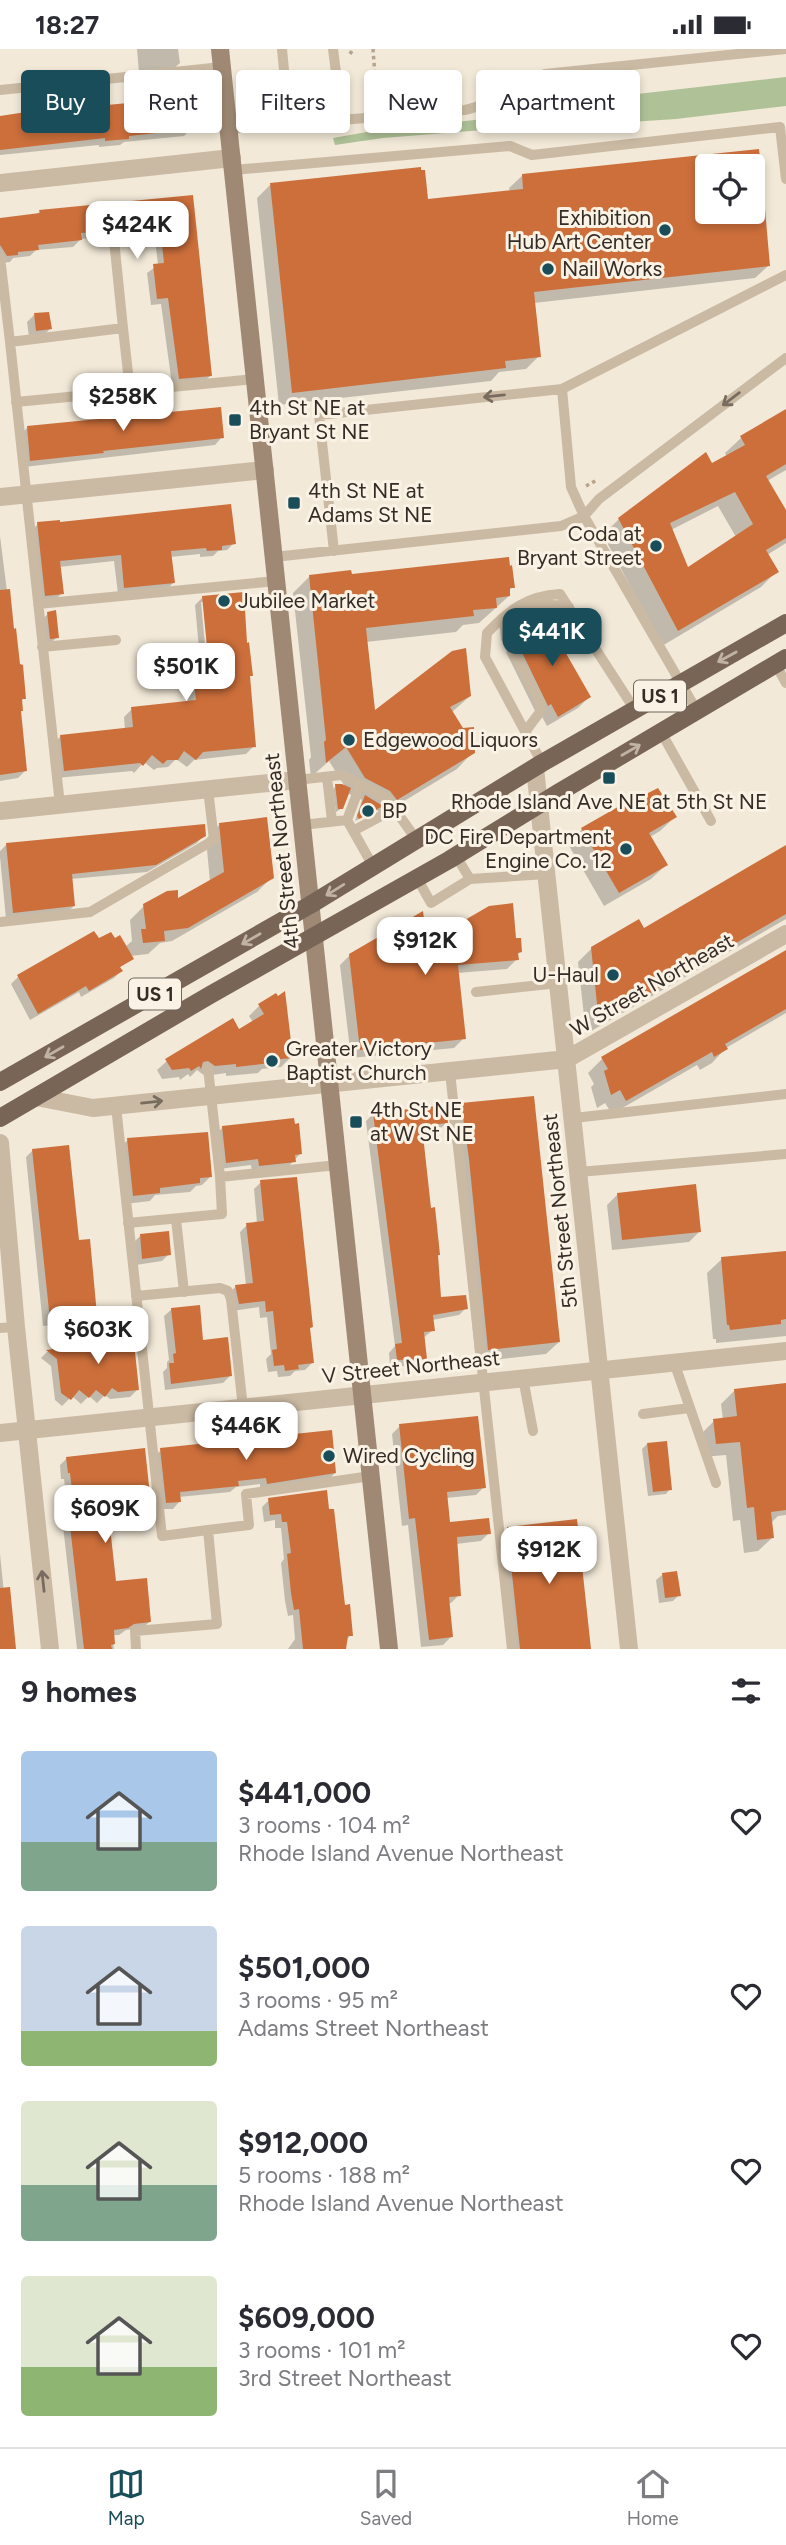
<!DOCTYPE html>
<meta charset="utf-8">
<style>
body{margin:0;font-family:Figtree,sans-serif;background:#f2f2f3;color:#2b2b33;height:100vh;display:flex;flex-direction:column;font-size:26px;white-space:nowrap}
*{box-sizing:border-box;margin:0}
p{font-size:23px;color:#7c7c81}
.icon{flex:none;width:38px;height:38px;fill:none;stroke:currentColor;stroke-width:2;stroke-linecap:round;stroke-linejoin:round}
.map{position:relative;height:1600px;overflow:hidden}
.drawer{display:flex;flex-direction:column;background:#fff;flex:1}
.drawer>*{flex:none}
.hud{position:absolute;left:21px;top:21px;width:746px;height:63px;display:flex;gap:14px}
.buttons{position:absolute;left:695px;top:105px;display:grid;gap:14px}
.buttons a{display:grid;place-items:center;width:70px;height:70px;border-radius:7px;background:#fff;box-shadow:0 4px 10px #0003;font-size:35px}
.price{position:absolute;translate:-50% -60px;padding:0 16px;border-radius:14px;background:#fff;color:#222;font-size:23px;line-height:46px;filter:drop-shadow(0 2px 4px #0008)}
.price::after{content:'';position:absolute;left:50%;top:42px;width:21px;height:16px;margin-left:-10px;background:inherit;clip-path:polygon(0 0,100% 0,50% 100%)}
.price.selected{background:#194d59;color:#fff}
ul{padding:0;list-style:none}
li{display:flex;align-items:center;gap:21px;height:175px;padding:0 21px}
li span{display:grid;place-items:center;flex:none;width:196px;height:140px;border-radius:7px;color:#555}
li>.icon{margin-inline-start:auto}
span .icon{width:84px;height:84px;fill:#fffc;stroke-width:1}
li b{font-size:30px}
h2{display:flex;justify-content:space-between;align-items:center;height:84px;padding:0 21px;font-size:30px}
.tag{padding:0 24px;border-radius:7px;background:#fff;box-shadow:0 4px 10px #0003;font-size:24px;line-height:63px}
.tag.selected{background:#194d59;color:#fff}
.status{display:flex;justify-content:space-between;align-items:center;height:49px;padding:0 35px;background:#fff;direction:ltr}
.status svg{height:19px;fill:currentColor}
.tab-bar{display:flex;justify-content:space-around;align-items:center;height:98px;border-top:2px solid #e1e1e2;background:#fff;font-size:19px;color:#7c7c81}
.tab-bar a{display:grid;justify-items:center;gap:4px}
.tab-bar .selected{color:#194d59}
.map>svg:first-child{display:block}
.green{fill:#afc297}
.shadow{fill:#0003;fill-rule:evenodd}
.building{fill:#cd6f3b;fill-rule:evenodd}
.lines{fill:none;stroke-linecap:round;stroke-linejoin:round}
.path{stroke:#b7a48d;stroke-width:3.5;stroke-dasharray:3.5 3.5;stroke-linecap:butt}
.lane{stroke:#cbbaa3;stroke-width:10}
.street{stroke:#cbbaa3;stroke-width:18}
.secondary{stroke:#9f8974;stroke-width:18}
.primary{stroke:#786556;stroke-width:18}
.oneway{stroke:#786c5e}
.oneway2{stroke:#c0b3a4}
.poi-dot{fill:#194d59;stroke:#faf2e4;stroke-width:2.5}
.labels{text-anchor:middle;stroke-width:6;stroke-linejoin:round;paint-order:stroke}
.shield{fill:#faf2e4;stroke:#70675f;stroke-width:2}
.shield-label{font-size:19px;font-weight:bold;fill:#352c26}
.poi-label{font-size:21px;fill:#352c26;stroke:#faf2e4;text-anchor:start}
.street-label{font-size:21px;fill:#352c26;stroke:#faf2e4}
</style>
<div class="status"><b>18:27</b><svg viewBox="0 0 49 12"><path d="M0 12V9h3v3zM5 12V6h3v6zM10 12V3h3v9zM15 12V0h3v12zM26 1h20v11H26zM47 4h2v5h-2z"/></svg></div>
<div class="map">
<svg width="786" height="1600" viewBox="0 0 786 1600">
<rect width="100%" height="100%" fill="#f2e9d8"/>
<path class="green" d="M786 28V57L676 70 554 78 508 79 383 89 335 96 333 89 367 83 520 66 566 55 611 48Z"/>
<path class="shadow" d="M137 0H178L180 14 173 20 139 24Z
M0 68 191 80 184 87 124 93 120 96 99 98V96L0 106Z
M757 102 769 216 755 229 534 254 539 307 526 320 499 323 491 332 279 356 257 149 270 136 427 152 510 143 509 139 523 126ZM707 117H752V163H707Z
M191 148 211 326 204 333 172 336 161 255 151 256 147 224 158 216 153 173 116 177 112 181 105 180 97 188 81 190 73 198 36 201 30 207 13 209 10 213 0 214V172L36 166 40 162Z
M34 266 50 280 43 287 29 288 27 273Z
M786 362V421L767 432 786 465V494L767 506 777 522 761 538 662 597 603 486 619 470 727 408 725 404 741 389ZM718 457 736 488 687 521 671 481Z
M27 379 222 388 215 396 24 418 20 386Z
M38 475 234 494 227 501 218 502 213 507 200 508V505L170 508 173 534 166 541 118 545 114 512 59 518 62 544 55 551 38 553 31 482Z
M0 487 12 582 24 649 20 654 19 663 26 721 18 729 0 732Z
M350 527 513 538 508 542 509 547 479 574 463 576 456 583 366 593 374 664 470 647 451 664 473 703 457 720 381 766 377 761 355 772 362 751 347 744 342 759 336 763 333 740 336 737 344 736 329 712 311 728 309 711 311 708 293 544 309 528Z
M203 548 251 626 248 629 254 697 246 705 194 711 187 718 176 710 168 718 157 719 154 721 144 713 134 724 132 722 56 729 53 695 61 687 125 681 124 668 132 660 188 654 185 623 168 624 167 611 175 603 199 600 195 556ZM201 553H204L210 606H206Z
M48 565 57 588 50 595 43 596 40 572Z
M535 575 589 648 578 659 547 677 540 664 537 666 506 603 511 598 509 595 520 584Z
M675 768 660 782 650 788 666 816 651 830 604 857 568 795 582 780Z
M220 775 272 828 257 843 172 892 160 894 148 905 130 907 132 909 119 919 121 922 114 929 81 948 79 943 30 971 11 935 18 928 98 892 125 898 132 892 130 871 144 857 177 852 210 833 206 790Z
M204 786 197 794 147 823 71 830 74 857 66 864 6 870 0 808V802L6 796Z
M786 799V870L586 985 578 913 592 899 643 882Z
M515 891 521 902 516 907 517 910 507 920 457 924 464 989 454 999 351 1009 340 916 350 906 425 896Z
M786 903V964L726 999 712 1014 700 1021 697 1016 612 1065 605 1054 597 1059 591 1038 594 1035 588 1024 602 1010Z
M275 947 291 1008 281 1018 262 1020 258 1024 226 1027V1024L205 1027 197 1021 190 1028 188 1025 180 1031 179 1028 162 1030 157 1021 167 1012 239 982 253 973 249 967 259 957Z
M462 1056 559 1293 546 1305 476 1313 457 1124 449 1069Z
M373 1065 446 1074 439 1081 421 1083 439 1250 466 1259 459 1266 432 1271 433 1281 423 1289 425 1310 418 1317H390L389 1304 395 1297 366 1072Z
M223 1078 300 1105 287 1119 252 1123 251 1116 219 1120 216 1085Z
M128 1091 211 1127 202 1136 196 1137 190 1143 155 1146 150 1152 125 1155 119 1099Z
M33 1101 78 1193 96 1265 89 1272 43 1277 26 1108Z
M261 1133 312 1278 308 1281 312 1314 305 1321 295 1322 290 1327 278 1328 277 1322 268 1323 266 1310 271 1305 267 1268 260 1269 259 1258 232 1262 229 1245 236 1237 246 1236 240 1183 247 1176 257 1174 254 1140Z
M618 1145 700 1182 689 1193 612 1201 607 1156Z
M140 1187 169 1205 162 1212 136 1216 133 1194Z
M786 1204V1287L716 1294V1290H713L707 1224 722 1210Z
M172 1260 230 1327 223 1334 165 1341 163 1323 167 1319V1313L169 1311 164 1267Z
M89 1291 137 1341 130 1348 110 1350 105 1346 97 1354 89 1347 81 1355 72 1347 62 1357 55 1351 51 1317 41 1309 47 1303 81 1298Z
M786 1336V1466L778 1467 770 1475 772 1489 758 1502 744 1504 740 1471 733 1472 726 1406 702 1408 700 1386 714 1372 723 1371 721 1355 735 1341Z
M400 1377 484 1438 476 1446 446 1449 449 1475 489 1484 481 1492 456 1495 459 1546 451 1554 448 1555 451 1588 443 1596 421 1598 408 1476 402 1477 392 1385Z
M647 1395 670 1440 666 1445 648 1447 642 1400Z
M144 1401 149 1455 142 1462 134 1463 132 1444 105 1447 115 1534 150 1572 143 1579 126 1581 119 1586H112L114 1600H77L63 1477 69 1471 64 1430H61L60 1416 67 1409Z
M161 1401 335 1424 328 1431 260 1441V1435L236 1438 230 1443 179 1448V1453L173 1460H159L154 1408Z
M325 1443 343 1558 351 1586 345 1592 344 1600H288L295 1590 293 1566 288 1567 285 1552 281 1514 284 1510 281 1479H275V1471L264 1473 262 1458 269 1451Z
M508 1479 589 1600H509L497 1490Z
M0 1505 5 1554 0 1600Z
M662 1526 679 1546 673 1552 659 1554 656 1531Z"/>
<path class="building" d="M189 48 193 80 129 87V90L105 92V89L0 101V67L46 60V62Z
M759 100 761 117H707V163H752V127L762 126 770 217 534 243 541 308 505 312 506 319 292 344 270 134 421 118V121H425L428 150 523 140 522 125Z
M193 146 212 327 179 330 168 249 157 250 153 215 164 214 159 167 120 171 121 175H108L106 182 81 184 82 191 38 196 39 201 18 203V206L7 207 0 196V169L40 164 39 161Z
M49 263 52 280 36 282 34 264Z
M221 358 224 389 103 402 104 404 30 412 27 377Z
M786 360V415L766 427 786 461V489L766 501 779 523 678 582 618 469 706 403 712 414 745 396 740 387ZM735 443 753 475 688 518 670 474Z
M231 455 236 495 222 497V501L207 502 206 499 171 502 175 534 124 539 121 506 60 512 64 545 45 547 37 473 60 471V473Z
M509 508 510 517 512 516 515 539H510V547L496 549 497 559 473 561 474 567 366 579 375 661 452 602 466 599 471 647 450 658 463 679 474 678 475 704 397 751 390 742 365 729 346 698 326 714 324 693 326 691 309 526 351 521 352 525Z
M10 540 14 580 16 579 20 615 23 616 26 650H22L23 662H21L27 722 0 726V541Z
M244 543 247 594 249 593 253 627H250L256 698 203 703 196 711 184 702 178 711H167L163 715 152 706 143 717 140 714 64 722 60 686 133 678 131 658 196 651 192 616 176 617 174 601 207 598 202 547Z
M56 561 59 589 50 590 47 563Z
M535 573 538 578 548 573 591 648 558 668 551 655 548 657 516 591 522 588 519 582Z
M335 735H342L351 739 343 760H338Z
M658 739 677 768 649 784 668 816 619 844 581 779 630 751 632 752Z
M365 746 383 757 359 770 357 767Z
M267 768 274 829 188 879 164 882 165 892 143 894 141 880H146L143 855 167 842 178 841V849L224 823 219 774Z
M205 775 206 787 156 816 72 825 75 857 13 864 6 794Z
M786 796V865L599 974 591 898 639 870 644 879Z
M513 854 516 889H521L522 903 518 904 519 911 458 916 466 990 360 1001 349 905 423 862 427 893 489 857Z
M94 882 99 889 111 883 115 889 120 886 134 910 120 918 123 922 111 929 89 942 86 937 38 965 17 926Z
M786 901V960L725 995 728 1000 714 1008 712 1003 626 1052 620 1041 611 1046 604 1022 608 1020 601 1008Z
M285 942 293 1009 270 1011V1014L236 1018V1015L215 1017 208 1012 203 1013 201 1020 199 1017 191 1022 189 1019 172 1021 165 1010 233 969 239 980 264 965 258 955 276 944 278 947Z
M534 1047 560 1293 488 1301 469 1110 461 1054Z
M446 1056 448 1074 422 1077 431 1159 435 1158 440 1206H438L441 1248 466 1246 468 1260 433 1266 435 1282 424 1283 427 1310 397 1311 395 1295 402 1294 373 1064Z
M294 1069 295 1075 299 1074 302 1105 295 1106 296 1113 259 1117 258 1110 226 1114 222 1077Z
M208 1083 212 1128 200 1129V1134L160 1139V1144L133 1147 127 1089Z
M69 1096 79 1191 90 1190 97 1266 50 1271 32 1100Z
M297 1128 313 1278 310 1279 314 1314 298 1316 299 1320 285 1322 284 1316 274 1317 272 1301 277 1300 273 1262 266 1263 265 1252 239 1255 235 1236 253 1234 246 1174 264 1172 260 1131Z
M696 1135 701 1183 622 1191 617 1144Z
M169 1182 171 1206 142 1210 140 1185Z
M786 1202V1270L781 1271V1275L730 1281 729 1276H727L721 1208Z
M200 1256 203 1291 228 1288 232 1327 171 1335 169 1314H174L173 1305 176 1304 171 1259Z
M133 1284 139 1341 118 1343 112 1339 105 1348 96 1341 89 1349 79 1341 71 1351 61 1344 57 1310 46 1301 89 1295 88 1289Z
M786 1334V1461L771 1463 774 1489 757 1491 754 1458 747 1459 740 1393 716 1395 713 1370 737 1367 734 1340Z
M478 1367 486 1439 447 1443 450 1473 489 1469 491 1485 457 1488 461 1547 449 1548 453 1588 429 1591 415 1469 409 1470 399 1375Z
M332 1381 336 1424 267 1435 266 1429 238 1432 239 1437 180 1443 181 1453 166 1454 160 1399Z
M667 1392 672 1441 653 1443 647 1394Z
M145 1399 151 1456 140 1457 138 1438 106 1442 116 1532 147 1529 151 1573 134 1575 128 1579 114 1581 115 1595 111 1596 112 1600H84L69 1468 75 1467 70 1424H68L66 1408Z
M327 1441 329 1460H334L345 1556 350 1555 353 1587H348L346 1600H303L299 1560 294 1561 291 1544 287 1505 291 1504 287 1473H282L281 1465 270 1466 268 1449Z
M577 1470 591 1600H520L507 1478Z
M677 1522 681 1547 665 1549 662 1524Z
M10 1538 16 1600H0V1539Z"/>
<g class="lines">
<path class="path" d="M373 0 377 54
M350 5 353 0
M586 437 597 431"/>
<path class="lane" d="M282 0 289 74
M333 0 342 70
M0 41 222 18
M229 80 465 61C494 55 516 34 545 25L786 0
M233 121 510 97 532 106 780 78 786 130
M113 181 123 279
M0 208 10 293
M16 353 130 342
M334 502 319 366 562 340
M274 508 561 477 584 467 599 450 786 309
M38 555 276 532
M42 598 116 591
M776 616 786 634
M697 662 584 467 571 438 562 340 786 226
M525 683 540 663 541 655 506 589 505 579 507 575C531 560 541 552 569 558
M661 683 711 772
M542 714 485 608 487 584C510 560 527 547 560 545L635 661
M327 728 332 772
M297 731 341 726 386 748 416 790
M60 756 10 293 123 279 130 342 255 330
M347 771 360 737
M302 776 347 771 373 817
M353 782 394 760
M456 807 470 830
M417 829 431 854 470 830 547 825
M0 873 90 863 214 791 208 740
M476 943 559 934
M208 1019 220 1128 338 1116
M450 1023 512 1600
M116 1057 162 1487 208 1481 217 1575 135 1582 136 1600
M574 1069 786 1045
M579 1123 786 1105
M176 1170 184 1243
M128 1174 222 1165 220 1128
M136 1247 220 1239 228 1242 231 1250 243 1359
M0 1279 16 1278
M674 1313 716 1434
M523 1329 533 1382
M643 1365 689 1359
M208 1481 249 1476 246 1445 371 1427"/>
<path class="street" d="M0 134 232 109
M0 448 265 421
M535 719 629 1600
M0 762 297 731
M36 1048 93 1059 567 1010 786 885
M0 1094 16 1278 50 1600
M0 1384 786 1302"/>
<path class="secondary" d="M220 0 389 1600"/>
<path class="primary" d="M0 1033 310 856 542 714 786 574
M0 1069 210 946 449 811 558 744 786 609"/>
</g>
<defs><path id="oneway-shaft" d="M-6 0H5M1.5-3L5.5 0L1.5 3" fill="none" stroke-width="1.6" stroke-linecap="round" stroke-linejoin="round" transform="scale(1.75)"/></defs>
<g class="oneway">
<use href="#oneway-shaft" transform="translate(494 347) rotate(174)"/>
<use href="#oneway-shaft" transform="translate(731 350) rotate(143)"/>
<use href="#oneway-shaft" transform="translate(152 1053) rotate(-6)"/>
<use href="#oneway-shaft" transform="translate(43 1532) rotate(-96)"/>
</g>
<g class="oneway2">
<use href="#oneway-shaft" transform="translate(727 608) rotate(151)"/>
<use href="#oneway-shaft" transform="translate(631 701) rotate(-30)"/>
<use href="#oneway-shaft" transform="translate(335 841) rotate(148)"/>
<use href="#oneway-shaft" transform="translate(251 890) rotate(150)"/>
<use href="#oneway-shaft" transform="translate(54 1003) rotate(150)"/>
</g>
<g class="poi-dot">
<circle cx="665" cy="181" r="7"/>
<circle cx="548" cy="220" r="7"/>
<rect x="228" y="364" width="14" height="14" rx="3.5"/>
<rect x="287" y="447" width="14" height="14" rx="3.5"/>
<circle cx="656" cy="497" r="7"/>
<circle cx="224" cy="552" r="7"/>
<circle cx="349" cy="691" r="7"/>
<rect x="602" y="722" width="14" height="14" rx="3.5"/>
<circle cx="368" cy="762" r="7"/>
<circle cx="626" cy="800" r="7"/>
<circle cx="613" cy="926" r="7"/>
<circle cx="272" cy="1012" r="7"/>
<rect x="349" y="1066" width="14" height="14" rx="3.5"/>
<circle cx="329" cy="1407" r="7"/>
</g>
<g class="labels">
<g class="shield">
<rect x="634" y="631.5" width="52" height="31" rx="5"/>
<rect x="129" y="929.5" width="52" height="31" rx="5"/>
</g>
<g class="shield-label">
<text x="660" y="654">US 1</text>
<text x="155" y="952">US 1</text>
</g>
<g class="poi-label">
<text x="651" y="176" text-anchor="end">Exhibition<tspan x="651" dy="24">Hub Art Center</tspan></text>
<text x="562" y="227">Nail Works</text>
<text x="249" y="366">4th St NE at<tspan x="249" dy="24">Bryant St NE</tspan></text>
<text x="308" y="449">4th St NE at<tspan x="308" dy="24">Adams St NE</tspan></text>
<text x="642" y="492" text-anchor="end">Coda at<tspan x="642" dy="24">Bryant Street</tspan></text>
<text x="238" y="559">Jubilee Market</text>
<text x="363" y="698">Edgewood Liquors</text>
<text x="609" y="760" text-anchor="middle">Rhode Island Ave NE at 5th St NE</text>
<text x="382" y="769">BP</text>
<text x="612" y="795" text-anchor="end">DC Fire Department<tspan x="612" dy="24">Engine Co. 12</tspan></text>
<text x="599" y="933" text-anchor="end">U-Haul</text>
<text x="286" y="1007">Greater Victory<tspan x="286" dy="24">Baptist Church</tspan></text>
<text x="370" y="1068">4th St NE<tspan x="370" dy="24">at W St NE</tspan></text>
<text x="343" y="1414">Wired Cycling</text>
</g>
<g class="street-label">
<text transform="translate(282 802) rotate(-96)" y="7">4th Street Northeast</text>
<text transform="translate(652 936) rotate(-30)" y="7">W Street Northeast</text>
<text transform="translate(560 1162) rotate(-96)" y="7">5th Street Northeast</text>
<text transform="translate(411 1318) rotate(-6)" y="7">V Street Northeast</text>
</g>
</g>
</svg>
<div class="buttons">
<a><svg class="icon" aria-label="locate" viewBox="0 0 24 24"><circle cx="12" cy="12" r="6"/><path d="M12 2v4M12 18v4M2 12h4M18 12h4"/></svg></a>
</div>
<b class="price" style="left:137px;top:212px">$424K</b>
<b class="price" style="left:123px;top:384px">$258K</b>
<b class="price selected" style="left:552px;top:619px">$441K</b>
<b class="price" style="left:186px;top:654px">$501K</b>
<b class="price" style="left:425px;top:928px">$912K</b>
<b class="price" style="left:98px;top:1317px">$603K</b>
<b class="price" style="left:246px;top:1413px">$446K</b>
<b class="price" style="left:105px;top:1496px">$609K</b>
<b class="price" style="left:549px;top:1537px">$912K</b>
<div class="hud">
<a class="tag selected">Buy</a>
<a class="tag">Rent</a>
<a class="tag">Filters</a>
<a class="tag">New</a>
<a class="tag">Apartment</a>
</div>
</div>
<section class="drawer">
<h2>9 homes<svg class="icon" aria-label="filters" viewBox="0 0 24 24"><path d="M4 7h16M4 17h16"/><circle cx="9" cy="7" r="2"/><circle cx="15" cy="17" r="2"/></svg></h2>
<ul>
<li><span style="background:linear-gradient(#a9c7e8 65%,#7fa58c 0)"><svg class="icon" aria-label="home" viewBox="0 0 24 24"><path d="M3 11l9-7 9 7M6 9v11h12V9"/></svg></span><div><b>$441,000</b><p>3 rooms · 104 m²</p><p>Rhode Island Avenue Northeast</p></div><svg class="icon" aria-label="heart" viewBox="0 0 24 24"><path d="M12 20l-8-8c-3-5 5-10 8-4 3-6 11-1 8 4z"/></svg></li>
<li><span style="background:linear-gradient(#c9d6e8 75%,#8fb573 0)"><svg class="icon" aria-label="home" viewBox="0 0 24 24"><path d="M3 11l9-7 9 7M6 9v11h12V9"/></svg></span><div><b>$501,000</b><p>3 rooms · 95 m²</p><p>Adams Street Northeast</p></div><svg class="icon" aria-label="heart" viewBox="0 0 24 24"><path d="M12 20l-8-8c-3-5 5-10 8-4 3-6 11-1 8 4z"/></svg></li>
<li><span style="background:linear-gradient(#dfe7d0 60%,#7fa58c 0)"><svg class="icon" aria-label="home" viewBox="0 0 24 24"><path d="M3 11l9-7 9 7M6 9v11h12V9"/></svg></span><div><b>$912,000</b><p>5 rooms · 188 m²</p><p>Rhode Island Avenue Northeast</p></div><svg class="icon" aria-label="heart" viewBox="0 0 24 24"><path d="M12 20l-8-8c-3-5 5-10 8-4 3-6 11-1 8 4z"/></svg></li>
<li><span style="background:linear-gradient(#dfe7d0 65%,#8fb573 0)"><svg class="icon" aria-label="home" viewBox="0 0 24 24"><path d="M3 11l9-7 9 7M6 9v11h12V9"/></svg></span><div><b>$609,000</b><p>3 rooms · 101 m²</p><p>3rd Street Northeast</p></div><svg class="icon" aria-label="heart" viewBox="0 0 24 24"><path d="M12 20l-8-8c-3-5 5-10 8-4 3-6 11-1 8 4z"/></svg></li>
</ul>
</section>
<nav class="tab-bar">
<a class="selected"><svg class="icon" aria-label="map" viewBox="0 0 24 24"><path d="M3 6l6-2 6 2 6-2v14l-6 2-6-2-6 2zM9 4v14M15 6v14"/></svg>Map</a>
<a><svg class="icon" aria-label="saved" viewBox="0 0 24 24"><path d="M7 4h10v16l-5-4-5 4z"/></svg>Saved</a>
<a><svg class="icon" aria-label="home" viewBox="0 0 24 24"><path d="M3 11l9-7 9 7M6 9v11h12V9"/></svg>Home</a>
</nav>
